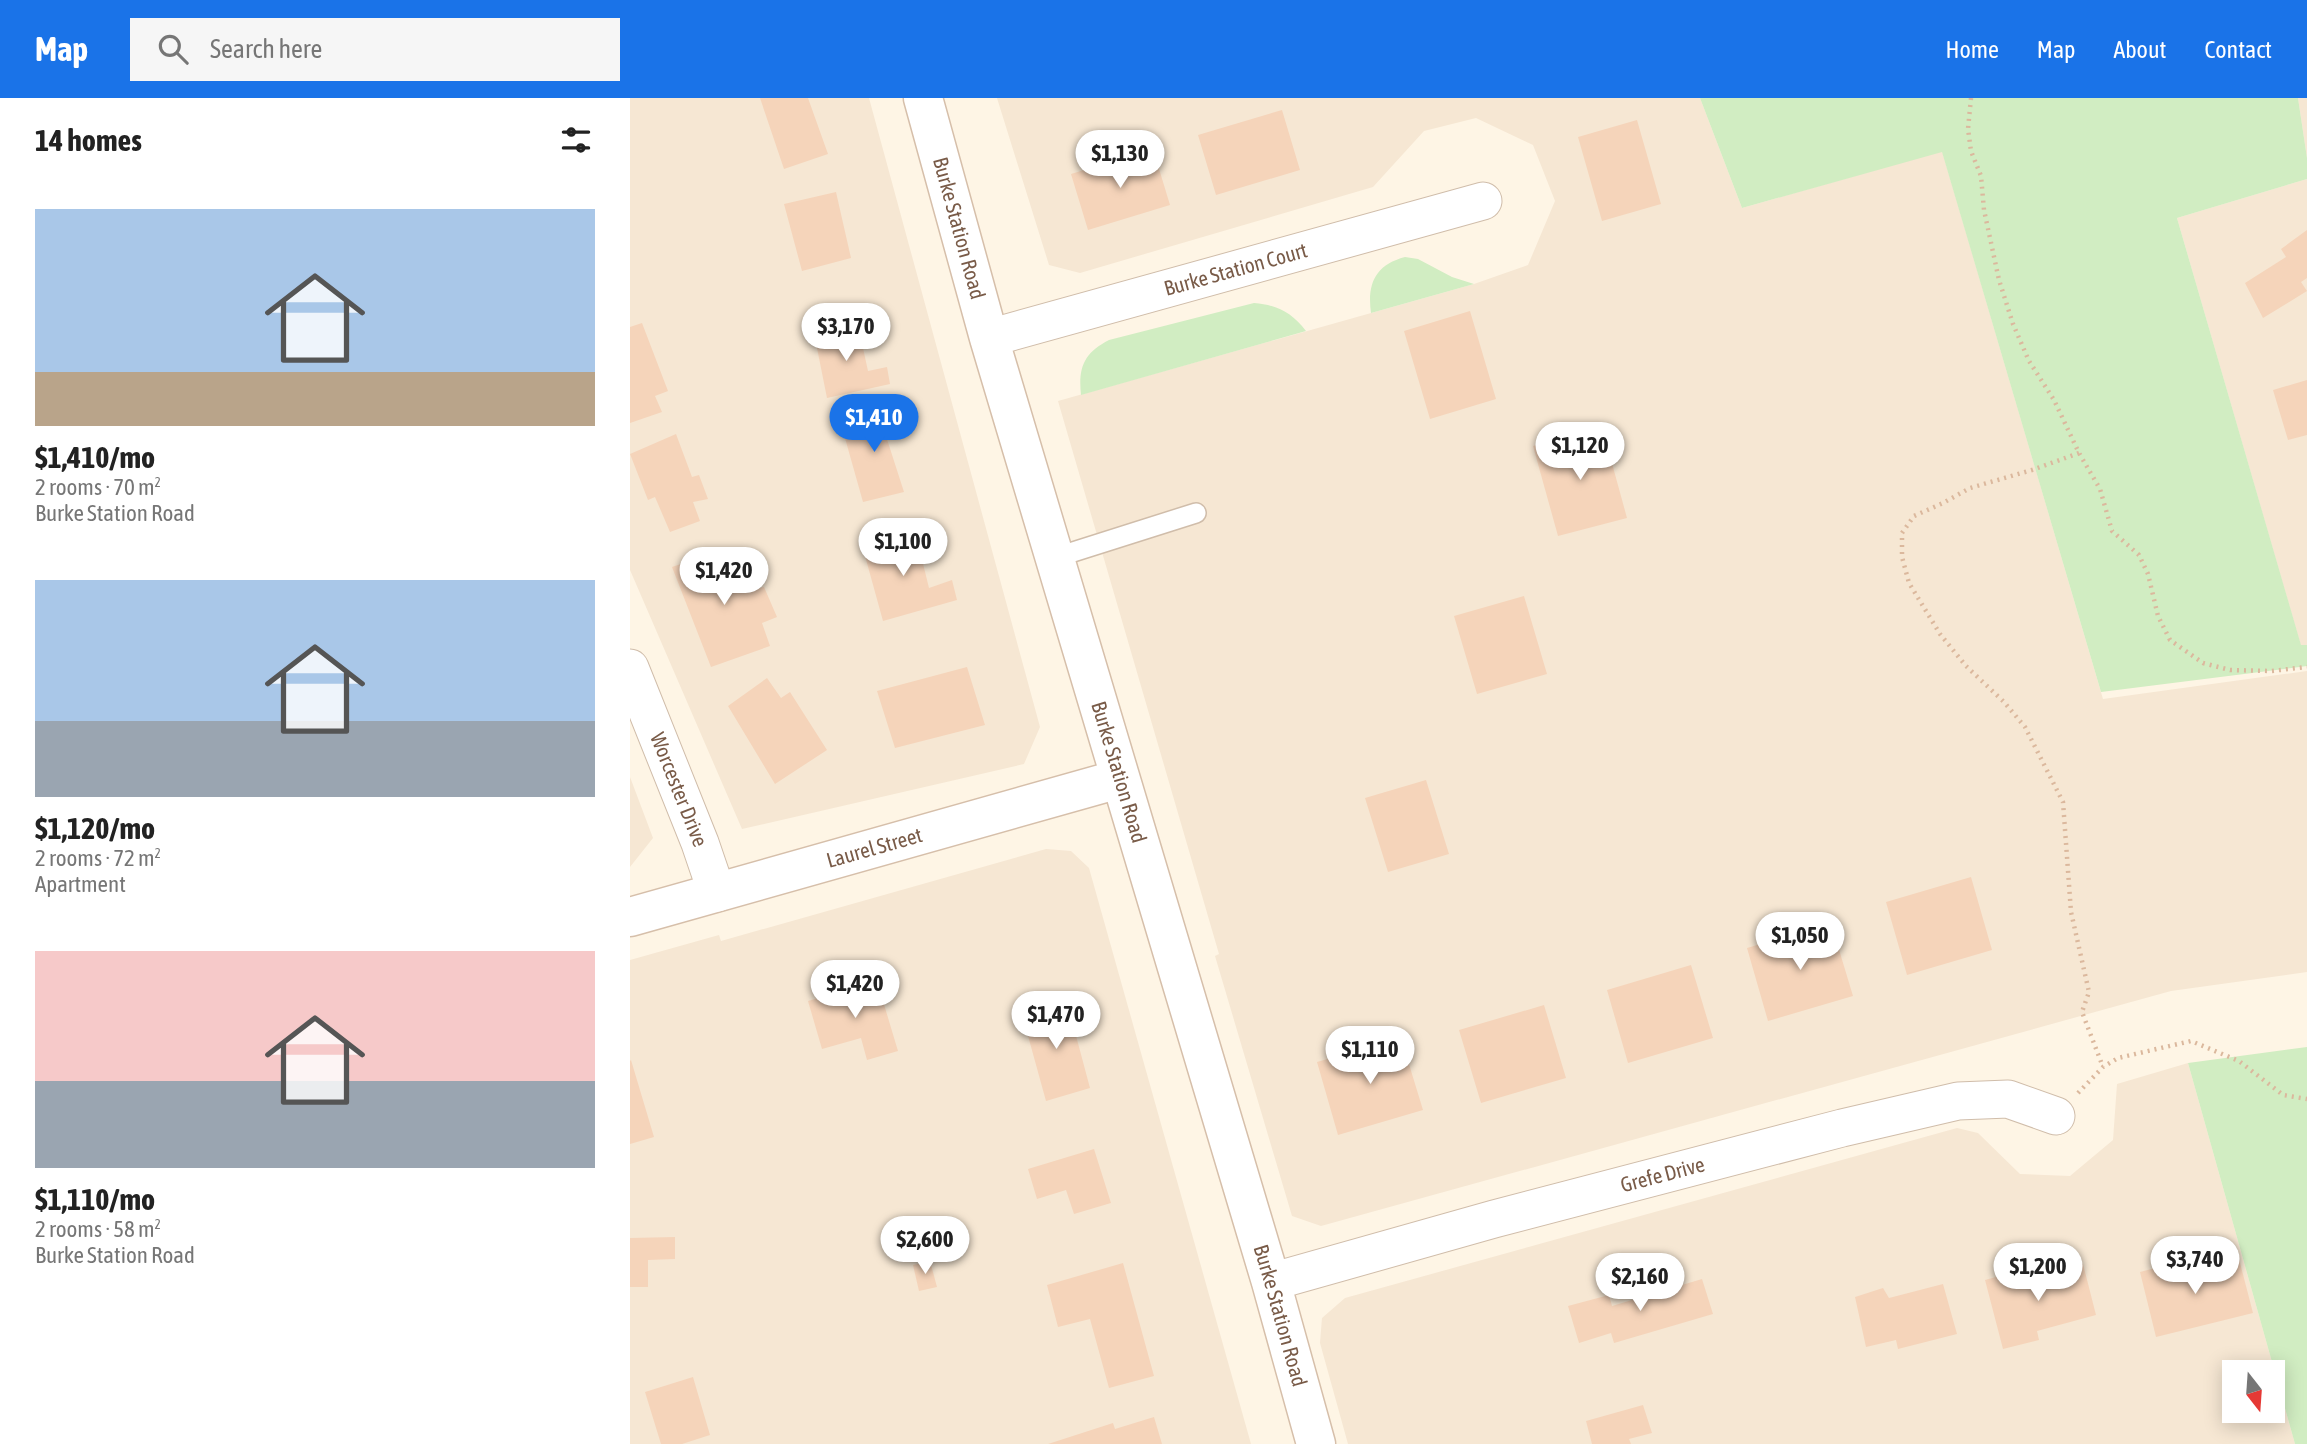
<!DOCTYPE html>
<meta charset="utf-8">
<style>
body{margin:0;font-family:"Asap Condensed",sans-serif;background:#f6f6f6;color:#222;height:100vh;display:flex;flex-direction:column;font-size:26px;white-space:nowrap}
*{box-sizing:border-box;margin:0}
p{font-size:23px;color:#767676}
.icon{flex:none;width:38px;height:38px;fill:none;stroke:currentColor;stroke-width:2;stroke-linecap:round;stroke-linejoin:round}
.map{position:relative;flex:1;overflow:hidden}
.sheet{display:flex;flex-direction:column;background:#fff;width:630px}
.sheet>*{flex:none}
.needle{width:46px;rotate:163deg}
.fabs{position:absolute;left:1592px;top:1262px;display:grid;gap:14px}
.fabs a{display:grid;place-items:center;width:63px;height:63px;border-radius:0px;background:#fff;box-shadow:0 4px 18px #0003;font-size:35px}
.price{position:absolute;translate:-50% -60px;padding:0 16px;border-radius:24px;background:#fff;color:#222;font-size:23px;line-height:46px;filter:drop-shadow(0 2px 4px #0008)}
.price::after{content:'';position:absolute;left:50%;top:42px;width:21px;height:16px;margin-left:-10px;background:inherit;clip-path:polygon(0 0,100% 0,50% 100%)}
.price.active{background:#1a73e8;color:#fff}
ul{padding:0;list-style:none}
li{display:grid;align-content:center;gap:14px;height:371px;padding:0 35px}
li span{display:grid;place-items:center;height:217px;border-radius:0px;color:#555}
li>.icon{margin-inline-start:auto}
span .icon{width:126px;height:126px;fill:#fffc;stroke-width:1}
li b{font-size:30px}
h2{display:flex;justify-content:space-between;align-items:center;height:84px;padding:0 35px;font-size:30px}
header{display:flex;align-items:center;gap:42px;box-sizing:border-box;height:98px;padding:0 35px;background:#1a73e8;color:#fff}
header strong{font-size:33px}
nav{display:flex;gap:38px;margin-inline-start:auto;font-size:24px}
.search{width:490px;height:63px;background:#f6f6f6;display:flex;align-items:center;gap:18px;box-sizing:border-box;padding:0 24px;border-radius:0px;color:#767676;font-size:26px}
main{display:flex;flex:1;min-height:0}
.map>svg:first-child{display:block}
.residential{fill:#f6e7d3;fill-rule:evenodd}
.green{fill:#d1edc2}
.building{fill:#f5d4ba}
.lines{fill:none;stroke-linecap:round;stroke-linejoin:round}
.lane-casing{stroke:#d0bdaa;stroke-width:22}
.street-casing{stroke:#d0bdaa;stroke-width:39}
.secondary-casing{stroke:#d6bfaa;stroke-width:41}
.path{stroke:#dbb89d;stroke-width:4.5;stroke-dasharray:2 5;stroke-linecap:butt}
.lane{stroke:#fff;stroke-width:19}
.street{stroke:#fff;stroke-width:37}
.secondary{stroke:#fff;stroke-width:38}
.labels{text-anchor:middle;stroke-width:5;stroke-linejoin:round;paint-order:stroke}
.street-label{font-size:21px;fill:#795b48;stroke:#fff9ed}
</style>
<header>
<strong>Map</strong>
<div class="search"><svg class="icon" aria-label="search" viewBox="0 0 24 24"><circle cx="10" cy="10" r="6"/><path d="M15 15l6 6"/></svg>Search here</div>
<nav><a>Home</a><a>Map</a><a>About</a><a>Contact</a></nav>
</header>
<main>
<section class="sheet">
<h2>14 homes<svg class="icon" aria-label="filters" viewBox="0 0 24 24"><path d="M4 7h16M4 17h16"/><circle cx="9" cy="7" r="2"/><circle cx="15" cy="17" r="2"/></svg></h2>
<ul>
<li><span style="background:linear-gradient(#a9c7e8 75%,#b9a48a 0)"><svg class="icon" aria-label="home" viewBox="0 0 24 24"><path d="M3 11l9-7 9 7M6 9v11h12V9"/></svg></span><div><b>$1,410/mo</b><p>2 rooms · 70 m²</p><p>Burke Station Road</p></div></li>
<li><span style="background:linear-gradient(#a9c7e8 65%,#9aa5b1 0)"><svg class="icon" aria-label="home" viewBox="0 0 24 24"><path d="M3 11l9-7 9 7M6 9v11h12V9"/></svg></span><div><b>$1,120/mo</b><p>2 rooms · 72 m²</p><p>Apartment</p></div></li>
<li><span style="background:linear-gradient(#f6c9c9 60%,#9aa5b1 0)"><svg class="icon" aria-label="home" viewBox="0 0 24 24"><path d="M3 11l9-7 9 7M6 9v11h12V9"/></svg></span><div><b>$1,110/mo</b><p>2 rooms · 58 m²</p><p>Burke Station Road</p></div></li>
</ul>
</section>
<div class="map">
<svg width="1677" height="1346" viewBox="0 0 1677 1346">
<rect width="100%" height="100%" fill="#fef5e5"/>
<path class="residential" d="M0 0H239L410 629 394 666 112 731 0 472Z
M367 0H1070L1112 110 1312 53 1473 601 1677 573V874L1541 893 691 1128 662 1118 585 858 589 856 428 303 844 186 898 167 925 103 903 47 846 20 794 33 743 89 450 175 419 167Z
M1668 0H1677V60Z
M1677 81V547L1671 548 1547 120Z
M0 679 23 740 0 769Z
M416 751 441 753 459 770 621 1346H0V862L89 837 91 843Z
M1558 965 1665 1346H718L690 1245 692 1220 715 1200 1327 1030 1348 1035 1390 1076 1440 1078 1483 1042 1487 986ZM1605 1274H1643V1312H1605Z"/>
<path class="green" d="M1070 0H1668L1677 60V81L1547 120 1671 547H1677V568L1471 594 1312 54 1112 110Z
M775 159 788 161 822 179 844 186 741 215C737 186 745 167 775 159Z
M624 205C648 207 662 215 676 233L451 297C448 269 454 255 479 242Z
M1677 949V1346H1665L1558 965Z"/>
<path class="building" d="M130 0H178L198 56 154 71Z
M652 12 670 72 586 97 568 37Z
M1007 22 1031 106 972 123 948 39Z
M523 51 540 107 458 132 441 76Z
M206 94 221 160 172 173 154 106Z
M1677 132V180L1671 184 1677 193 1633 220 1615 185 1656 159 1651 151Z
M840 213 866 301 800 321 774 233Z
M12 225 38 293 25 298 32 314 0 325V229Z
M228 227 238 273 257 269 260 286 197 300 184 235Z
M1677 282V337L1658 342 1643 292Z
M267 309 274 329 255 335 274 394 233 404 211 326Z
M972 329 997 420 928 438 903 348Z
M46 336 62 379 69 377 78 401 63 404 70 423 40 434 25 399 18 402 0 356Z
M285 433 299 490 322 482 327 502 253 523 232 447Z
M98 450 118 493 134 489 147 519 132 525 140 548 81 569 42 469Z
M894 498 917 576 847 596 824 518Z
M337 569 355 627 265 650 247 593Z
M137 580 151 600 160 594 197 652 145 686 98 608Z
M796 682 819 756 758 774 735 700Z
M1341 779 1362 852 1277 877 1256 804Z
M1201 825 1223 898 1138 923 1117 850Z
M1061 867 1083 940 998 965 977 892Z
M247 883 268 953 237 962 231 940 192 951 178 903Z
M437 904 460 990 416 1003 392 916Z
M914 907 936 980 851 1005 829 932Z
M771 940 793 1012 708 1037 687 964Z
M1 962 24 1039 0 1046V963Z
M464 1051 481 1105 444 1116 436 1092 407 1101 398 1071Z
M45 1139V1161L18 1162V1189H0V1140Z
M1609 1161 1623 1215 1526 1239 1510 1174 1556 1162 1559 1173Z
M300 1163 307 1189 289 1193 283 1167Z
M493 1165 524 1278 479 1290 460 1221 428 1229 417 1187Z
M1453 1166 1466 1217 1407 1233 1409 1242 1373 1251 1355 1182 1395 1171 1397 1180Z
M1072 1181 1083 1216 984 1245 981 1235 949 1245 938 1208 979 1197 982 1208Z
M1313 1186 1327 1236 1268 1251 1266 1242 1236 1249 1225 1199 1253 1190 1259 1200Z
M63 1279 80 1337 52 1346H31L15 1294Z
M1013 1307 1022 1335 999 1341 1001 1346H962L956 1323Z
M524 1319 532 1346H418L483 1325 485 1331Z"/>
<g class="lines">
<defs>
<path id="lane" d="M424 460 566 415"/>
<g id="street">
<path id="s1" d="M359 240 853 103"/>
<path id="s2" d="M0 570 70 745 87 795"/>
<path id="s3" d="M641 1184 864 1121 1212 1030 1328 1003 1378 1001 1426 1018"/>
</g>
<g id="secondary">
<path id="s4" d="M293 0 359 240 641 1184 686 1346"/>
<path id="s5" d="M0 819 489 681"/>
</g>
</defs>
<use href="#lane" class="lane-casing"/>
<use href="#street" class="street-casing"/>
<use href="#secondary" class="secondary-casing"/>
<path class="path" d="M1341 0 1338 31 1341 53 1351 78 1354 112 1369 182 1383 226 1399 263 1424 302 1449 355 1470 391 1482 433 1509 457 1518 476 1528 518 1540 542 1573 565 1600 572 1641 573 1677 569
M1449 355 1402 372 1340 390 1313 405 1284 418 1272 435V459L1279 485 1310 536 1336 568 1374 604 1395 629 1433 704 1441 814 1459 894 1452 914 1473 969
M1448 995 1473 969 1488 960 1561 943 1609 963 1653 997 1677 1001"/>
<use href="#lane" class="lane"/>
<use href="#street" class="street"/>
<use href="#secondary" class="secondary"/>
</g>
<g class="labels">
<g class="street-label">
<text dy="7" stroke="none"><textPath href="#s4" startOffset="135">Burke Station Road</textPath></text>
<text dy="7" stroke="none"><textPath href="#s1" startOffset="256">Burke Station Court</textPath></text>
<text dy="7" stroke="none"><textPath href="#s4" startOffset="702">Burke Station Road</textPath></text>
<text dy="7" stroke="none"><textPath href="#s2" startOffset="131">Worcester Drive</textPath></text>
<text dy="7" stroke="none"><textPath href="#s5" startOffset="254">Laurel Street</textPath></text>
<text dy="7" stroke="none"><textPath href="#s3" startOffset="406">Grefe Drive</textPath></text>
<text dy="7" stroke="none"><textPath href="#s4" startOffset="1269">Burke Station Road</textPath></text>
</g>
</g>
</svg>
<div class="fabs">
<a><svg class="needle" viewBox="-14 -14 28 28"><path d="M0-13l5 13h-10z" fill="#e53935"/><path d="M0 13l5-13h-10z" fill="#767676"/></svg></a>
</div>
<b class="price" style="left:490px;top:92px">$1,130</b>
<b class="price" style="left:216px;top:265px">$3,170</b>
<b class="price active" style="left:244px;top:356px">$1,410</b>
<b class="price" style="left:950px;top:384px">$1,120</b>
<b class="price" style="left:273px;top:480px">$1,100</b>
<b class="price" style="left:94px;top:509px">$1,420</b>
<b class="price" style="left:1170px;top:874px">$1,050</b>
<b class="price" style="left:225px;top:922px">$1,420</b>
<b class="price" style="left:426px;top:953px">$1,470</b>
<b class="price" style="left:740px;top:988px">$1,110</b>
<b class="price" style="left:295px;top:1178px">$2,600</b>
<b class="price" style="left:1565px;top:1198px">$3,740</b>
<b class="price" style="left:1408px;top:1205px">$1,200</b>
<b class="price" style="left:1010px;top:1215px">$2,160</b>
</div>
</main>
